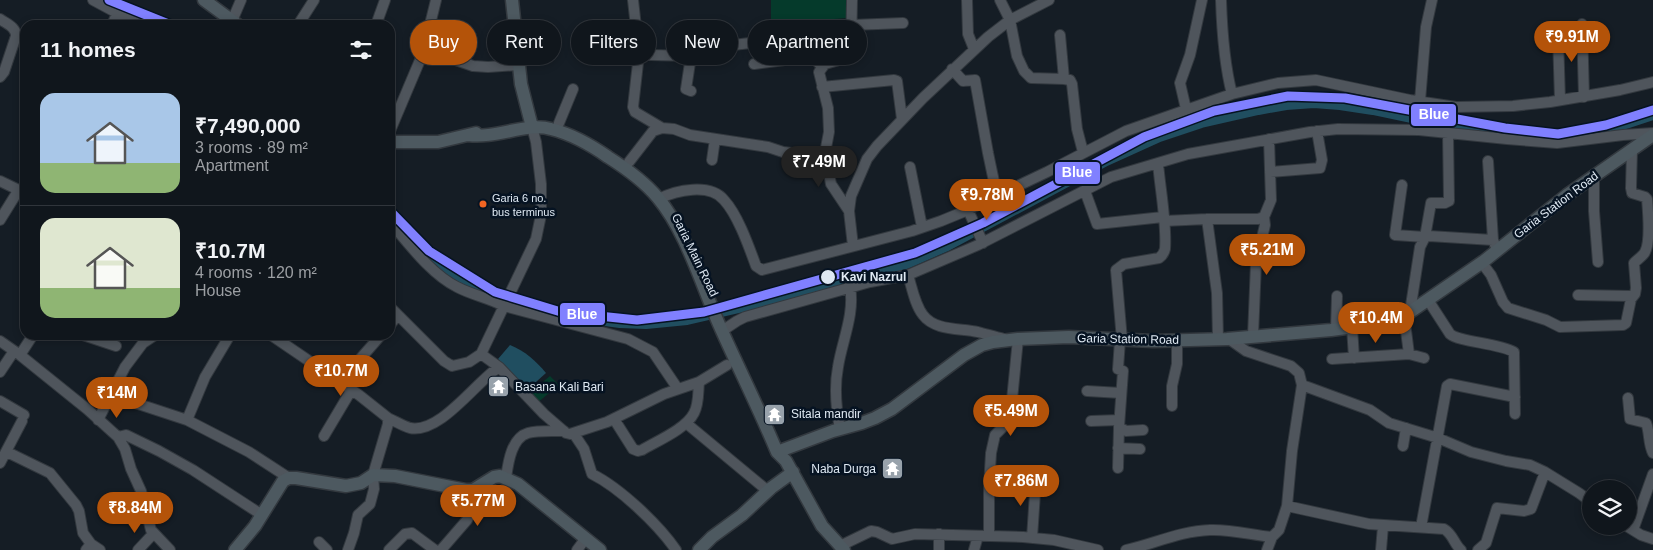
<!DOCTYPE html>
<meta charset="utf-8">
<style>
body{margin:0;font-family:Helvetica,sans-serif;background:#191f25;color:#f1f3f6;height:100vh;display:flex;flex-direction:column;font-size:19px;white-space:nowrap}
*{box-sizing:border-box;margin:0}
p{font-size:16px;color:#9c9fa3}
.icon{flex:none;width:28px;height:28px;fill:none;stroke:currentColor;stroke-width:2;stroke-linecap:round;stroke-linejoin:round}
.map{position:relative;flex:1;overflow:hidden}
.drawer{position:absolute;left:20px;top:20px;width:375px;height:320px;display:flex;flex-direction:column;background:#10161c;border-radius:15px;box-shadow:0 2px 8px #0003,0 0 0 1px #30353b}
.drawer>*{flex:none}
.banner{position:absolute;left:410px;top:20px;width:475px;height:45px;display:flex;gap:10px}
.fabs{position:absolute;left:1582px;top:480px;display:grid;gap:10px}
.fabs a{display:grid;place-items:center;width:55px;height:55px;border-radius:50%;background:#10161c;box-shadow:0 2px 8px #0003,0 0 0 1px #30353b;font-size:25px}
.price{position:absolute;translate:-50% -42px;padding:0 11px;border-radius:18px;background:#b45309;color:#fff;font-size:16px;line-height:32px;filter:drop-shadow(0 1px 2px #0008)}
.price::after{content:'';position:absolute;left:50%;top:30px;width:15px;height:11px;margin-left:-8px;background:inherit;clip-path:polygon(0 0,100% 0,50% 100%)}
.price.active{background:#222;color:#fff}
ul{padding:0;list-style:none}
li{display:flex;align-items:center;gap:15px;height:125px;padding:0 20px}
li+li{border-top:1px solid #30353b}
li span{display:grid;place-items:center;flex:none;width:140px;height:100px;border-radius:15px;color:#555}
li>.icon{margin-inline-start:auto}
span .icon{width:60px;height:60px;fill:#fffc;stroke-width:1}
li b{font-size:21px}
h2{display:flex;justify-content:space-between;align-items:center;height:60px;padding:0 20px;font-size:21px}
.tag{padding:0 18px;border-radius:22px;background:#10161c;box-shadow:0 2px 8px #0003,0 0 0 1px #30353b;font-size:18px;line-height:45px}
.tag.active{background:#b45309;color:#fff}
.map>svg:first-child{display:block}
.green{fill:#053a2b}
.water{fill:#204e60}
.lines{fill:none;stroke-linecap:round;stroke-linejoin:round}
.river{stroke:#204e60;stroke-width:12}
.minor-casing{stroke:#33393f;stroke-width:12}
.major-casing{stroke:#33393f;stroke-width:15}
.minor{stroke:#4f555c;stroke-width:10}
.major{stroke:#4d5960;stroke-width:12}
.metro-1-casing{stroke:#061322;stroke-width:12}
.metro-1{stroke:#8080ff;stroke-width:9}
.bus-dot{fill:#f26522;stroke:#061322;stroke-width:2}
.stop-dot{fill:#dfe9f3;stroke:#061322;stroke-width:2}
.labels{text-anchor:middle;stroke-width:5;stroke-linejoin:round;paint-order:stroke}
.bus-label{font-size:11px;fill:#dfe9f3;stroke:#061322;text-anchor:start}
.street-label{font-size:12px;fill:#dfe9f3;stroke:#061322}
.stop-label{font-size:12px;font-weight:bold;fill:#dfe9f3;stroke:#061322;text-anchor:start}
.poi-label{font-size:12px;fill:#dfe9f3;stroke:#061322;text-anchor:start}
.line-badge{stroke:#061322;stroke-width:2}
.badge-label{font-size:14px;text-anchor:middle;font-weight:bold;fill:#fff}
</style>
<div class="map">
<svg width="1653" height="550" viewBox="0 0 1653 550">
<rect width="100%" height="100%" fill="#151d25"/>
<path class="green" d="M771 0H847V18L771 24Z
M550 376 559 385 537 403 529 393Z"/>
<path class="water" d="M510 345C525 351 536 361 546 373L527 390 498 359Z"/>
<g class="lines">
<path class="river" d="M402 232 423 251 471 284 490 292 505 296 528 304 570 315 620 322 646 323 687 319 829 286 906 263 947 245 1106 160 1159 136 1201 122 1258 109 1286 104 1314 102 1340 104 1373 109 1463 128 1523 136 1557 137 1601 131 1653 114"/>
<defs>
<path id="minor" d="M93 0 119 14 151 25
M633 0 639 54 633 107 635 112 662 128
M967 0 968 34 974 49
M1000 0 1010 20 1017 56 1024 71 1031 78 1064 79
M1221 0C1222 31 1224 63 1232 94
M0 19C7 24 16 27 16 36L4 72 0 77
M232 21 241 0
M1582 24 1584 97
M112 25 116 16 119 14
M298 25 314 0
M376 25 385 0
M852 25 903 23
M1060 35 1064 79 1070 80 1072 84 1077 129 1083 152
M1558 36 1560 100
M733 45 852 31
M424 49 473 66 488 67 518 65
M611 54 691 56 686 89 691 91
M754 64 808 57 815 59 822 67
M952 69 963 81 975 80 988 153 997 196
M822 87 894 80 897 81 902 119
M1420 101 1426 27 1432 0
M1186 109 1180 83 1190 55 1202 0
M559 123 573 89
M1419 130 1424 102
M390 131 423 53 436 0
M825 153 831 184 849 211
M712 160 715 139
M1488 161 1493 240 1495 245
M629 162 653 131 662 128 674 129 690 135 768 147 783 152 801 154 825 153 829 132 828 108 819 72 825 64 846 58 851 49 852 0
M910 167 922 227
M1270 172 1320 168 1322 160 1317 131
M1594 176V211L1598 262
M0 181 25 193
M1402 185 1395 235 1425 237 1431 203H1445L1449 201 1448 133
M1085 191 1097 224 1163 217
M659 199C676 190 710 183 724 200 738 215 749 247 756 266L762 270 912 231 941 221 963 212 1047 172 1126 131 1232 94 1278 83 1316 80 1410 100 1456 107 1513 106 1550 102 1620 90 1653 82
M968 210 983 243
M0 220 18 191
M1164 221 1207 219
M390 222C409 244 431 274 457 287 472 295 489 298 504 306L628 339 653 352 678 389
M853 246 849 211 851 196 867 159 877 146 923 98 988 37 1010 20 1049 0
M1482 263 1491 275 1503 302 1508 308 1546 320 1560 327 1623 325 1626 323 1631 299 1635 294 1636 288 1634 263C1638 259 1643 256 1645 252 1651 241 1648 211 1647 199L1645 197 1632 193 1631 188 1632 149
M908 275C912 288 915 305 923 315 935 331 960 328 978 332 986 334 995 337 1004 339
M1578 295 1632 296
M1428 300 1450 334C1459 342 1498 343 1514 352L1515 414
M390 307 444 361 452 366 469 362 481 354
M1410 312 1420 247 1425 237 1429 236 1493 240
M390 325 398 315
M1352 327 1354 358
M1336 329 1337 296
M722 331 737 321 745 317 870 282 908 275 978 245 1111 177 1188 154 1310 132 1338 129 1419 130 1507 139 1557 143 1623 135 1653 133
M83 335 116 346
M271 335 359 395 388 418V424L373 475 374 489 370 504 358 515 354 533 348 550
M1253 336 1256 263 1265 225 1264 217
M1218 339 1217 293 1207 219H1258L1264 217 1271 200 1269 139
M1229 339 1246 351 1291 366 1299 373 1302 385 1292 451 1287 506 1279 530 1272 537 1267 550
M1120 340 1118 369 1123 371 1119 427 1126 431 1143 430
M1122 340 1116 270 1124 264 1159 258C1162 256 1164 253 1165 249 1167 224 1160 188 1158 163
M0 341 20 355 87 409 118 437 125 449 131 469 141 491 151 530 170 550
M1409 354 1424 358
M20 355 33 335
M1332 359 1409 354 1404 315
M499 367 481 354 536 239 541 215V184L536 142 532 127
M0 372 14 351
M340 382 381 335
M699 382 727 365
M1302 385 1370 410 1389 423 1438 438 1471 452 1506 461 1530 465 1545 472 1579 493 1591 502
M1087 391 1121 393
M111 395 187 420 205 377 230 335
M1628 398 1630 419 1646 423C1650 432 1648 444 1653 453
M0 401 24 415
M1172 406V386L1177 364V340
M388 418C395 421 403 426 410 428 440 434 475 383 499 367L544 414 566 433 570 434 607 422 664 394 699 382C698 392 699 404 694 413 686 429 657 441 642 450L638 451 633 449 614 419
M98 420 125 367 143 343 155 335
M187 420 249 452 289 478
M1091 421 1119 420
M686 423 768 491
M840 429C836 408 834 388 838 367 842 341 855 314 850 287
M574 434 584 449 592 474C620 488 658 524 676 550
M324 436 352 389
M118 437 126 435 159 451 193 470 262 515
M1403 446 1406 428
M1118 448 1140 449
M7 452 50 473 76 505 79 511 83 533 91 544
M0 463 22 421
M1118 468 1119 427
M506 478C508 464 511 438 528 433 538 430 553 431 564 431
M1287 506 1369 524 1444 529C1453 534 1454 544 1461 550
M1421 527 1447 386 1450 384 1515 397
M1628 527 1641 535 1653 539
M1633 530 1653 474
M989 536V487L991 453 995 435 1010 420 1018 339
M1032 538 1036 478
M319 542 327 550
M840 546 871 531 877 532 892 539 915 534 1023 537 1054 540 1098 550
M86 550 91 544 100 550
M138 550 153 534
M389 550 405 534 412 533 435 550
M441 550 467 520 477 501 482 485
M577 550 586 538
M939 550V534
M974 550 978 536
M1126 550C1154 544 1180 531 1210 530 1230 529 1252 535 1272 537
M1381 550 1383 526
M1478 550 1486 543 1497 508 1524 511 1531 509 1545 472"/>
<path id="major" d="M204 0 238 25
M512 0 521 84 532 127
M468 135C497 139 526 122 551 129 571 134 591 145 608 157 627 169 644 181 658 198 688 234 702 288 722 331 740 371 760 411 777 452L786 461 822 526 844 550
M390 142H438L476 133
M777 452 833 431 862 423 875 418 892 409 964 355 982 345 993 342 1018 339 1069 337 1153 341 1227 339 1331 330 1375 324 1395 319 1410 312 1484 261 1567 195 1653 135
M235 550 255 526 283 481 289 478H296L346 486 361 483 373 475 395 476 466 490H473L494 477 500 476 518 484 600 550
M699 550 712 537 742 515 771 488 793 472"/>
</defs>
<use href="#minor" class="minor-casing"/>
<use href="#major" class="major-casing"/>
<use href="#minor" class="minor"/>
<use href="#major" class="major"/>
<defs>
<path id="metro-1" d="M109 0 171 25
M390 211 429 251 495 292 561 312 637 320 704 312 915 253 983 223 1144 137 1214 111 1288 96 1345 98 1505 128 1558 134 1606 125 1653 110"/>
</defs>
<use href="#metro-1" class="metro-1-casing"/>
<use href="#metro-1" class="metro-1"/>
</g>
<defs>
<symbol id="temple-square" viewBox="-11 -11 22 22"><rect x="-9" y="-9" width="18" height="18" rx="4" fill="#98a2ab" stroke="#061322"/><path d="M0-6L5-2H3V0L6.5 2.5H4V6H1.5V3h-3V6H-4V2.5H-6.5L-3 0V-2H-5Z" fill="#fff"/></symbol>
</defs>
<g fill-rule="evenodd">
<use href="#temple-square" x="486" y="374" width="25" height="25"/>
<use href="#temple-square" x="762" y="402" width="25" height="25"/>
<use href="#temple-square" x="880" y="456" width="25" height="25"/>
</g>
<circle class="bus-dot" cx="483" cy="204" r="4.5"/>
<circle class="stop-dot" cx="828" cy="277" r="8"/>
<g class="labels">
<g class="bus-label">
<text x="492" y="202">Garia 6 no.<tspan x="492" dy="14">bus terminus</tspan></text>
</g>
<g class="street-label">
<text transform="translate(1556 205) rotate(-37)" y="4">Garia Station Road</text>
<text transform="translate(695 255) rotate(64)" y="4">Garia Main Road</text>
<text transform="translate(1128 339) rotate(1)" y="4">Garia Station Road</text>
</g>
<g class="stop-label">
<text x="841" y="281">Kavi Nazrul</text>
</g>
<g class="poi-label">
<text x="515" y="391">Basana Kali Bari</text>
<text x="791" y="418">Sitala mandir</text>
<text x="876" y="473" text-anchor="end">Naba Durga</text>
</g>
</g>
<g class="line-badge">
<rect x="1410" y="103" width="47" height="24" rx="5" fill="#8080ff"/>
<rect x="1054" y="161" width="47" height="24" rx="5" fill="#8080ff"/>
<rect x="559" y="302" width="47" height="24" rx="5" fill="#8080ff"/>
</g>
<g class="badge-label">
<text x="1434" y="119">Blue</text>
<text x="1077" y="177">Blue</text>
<text x="582" y="319">Blue</text>
</g>
</svg>
<div class="fabs">
<a><svg class="icon" aria-label="layers" viewBox="0 0 24 24"><path d="M12 4l9 5-9 5-9-5zM3 14l9 5 9-5"/></svg></a>
</div>
<b class="price" style="left:1572px;top:63px">₹9.91M</b>
<b class="price active" style="left:819px;top:188px">₹7.49M</b>
<b class="price" style="left:987px;top:221px">₹9.78M</b>
<b class="price" style="left:1267px;top:276px">₹5.21M</b>
<b class="price" style="left:1376px;top:344px">₹10.4M</b>
<b class="price" style="left:341px;top:397px">₹10.7M</b>
<b class="price" style="left:117px;top:419px">₹14M</b>
<b class="price" style="left:1011px;top:437px">₹5.49M</b>
<b class="price" style="left:1021px;top:507px">₹7.86M</b>
<b class="price" style="left:478px;top:527px">₹5.77M</b>
<b class="price" style="left:135px;top:534px">₹8.84M</b>
<div class="banner">
<a class="tag active">Buy</a>
<a class="tag">Rent</a>
<a class="tag">Filters</a>
<a class="tag">New</a>
<a class="tag">Apartment</a>
</div>
<section class="drawer">
<h2>11 homes<svg class="icon" aria-label="filters" viewBox="0 0 24 24"><path d="M4 7h16M4 17h16"/><circle cx="9" cy="7" r="2"/><circle cx="15" cy="17" r="2"/></svg></h2>
<ul>
<li><span style="background:linear-gradient(#a9c7e8 70%,#8fb573 0)"><svg class="icon" aria-label="home" viewBox="0 0 24 24"><path d="M3 11l9-7 9 7M6 9v11h12V9"/></svg></span><div><b>₹7,490,000</b><p>3 rooms · 89 m²</p><p>Apartment</p></div></li>
<li><span style="background:linear-gradient(#dfe7d0 70%,#8fb573 0)"><svg class="icon" aria-label="home" viewBox="0 0 24 24"><path d="M3 11l9-7 9 7M6 9v11h12V9"/></svg></span><div><b>₹10.7M</b><p>4 rooms · 120 m²</p><p>House</p></div></li>
</ul>
</section>
</div>
